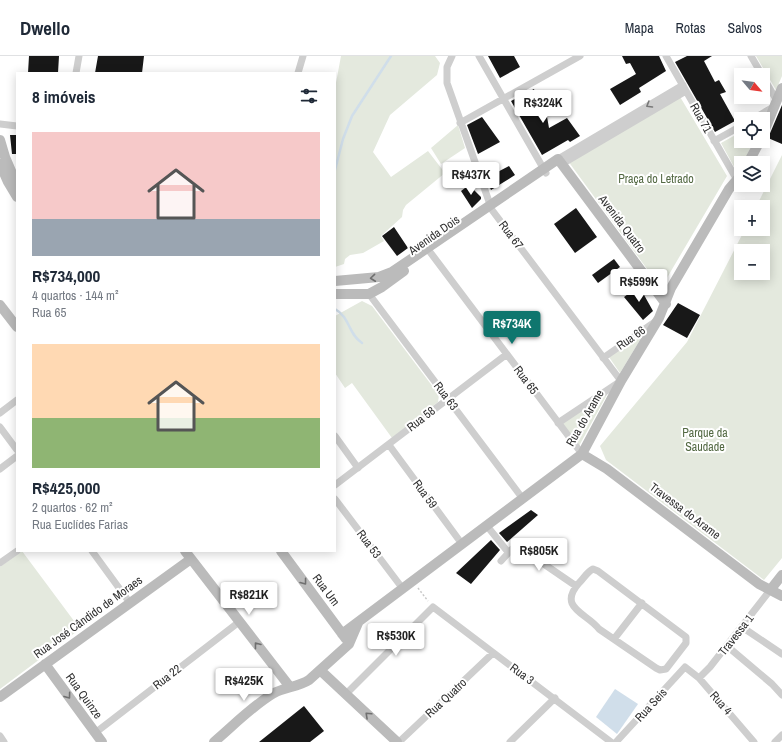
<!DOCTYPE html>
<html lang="pt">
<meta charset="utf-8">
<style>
body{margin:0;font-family:"Archivo Narrow",sans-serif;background:#f2f2f3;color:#1f2937;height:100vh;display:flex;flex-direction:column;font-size:15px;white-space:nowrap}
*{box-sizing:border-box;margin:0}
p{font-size:13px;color:#747a83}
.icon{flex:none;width:22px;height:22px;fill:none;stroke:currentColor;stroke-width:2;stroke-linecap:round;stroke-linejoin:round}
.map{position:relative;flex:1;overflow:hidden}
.sheet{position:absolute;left:16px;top:16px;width:320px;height:480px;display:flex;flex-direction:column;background:#fff;border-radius:0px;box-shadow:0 2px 10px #0003}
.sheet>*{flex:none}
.needle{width:26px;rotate:119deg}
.tools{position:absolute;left:734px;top:12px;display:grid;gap:8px}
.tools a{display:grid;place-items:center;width:36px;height:36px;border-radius:0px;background:#fff;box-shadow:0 2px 10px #0003;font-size:20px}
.price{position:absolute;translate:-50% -34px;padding:0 9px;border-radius:4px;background:#fff;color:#222;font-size:13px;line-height:26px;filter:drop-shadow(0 1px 2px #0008)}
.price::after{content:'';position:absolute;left:50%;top:24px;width:12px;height:9px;margin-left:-6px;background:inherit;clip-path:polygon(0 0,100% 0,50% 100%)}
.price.selected{background:#0f766e;color:#fff}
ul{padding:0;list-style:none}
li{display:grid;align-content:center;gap:8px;height:212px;padding:0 16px}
li span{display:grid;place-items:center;height:124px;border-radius:0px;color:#555}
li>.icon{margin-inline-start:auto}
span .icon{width:72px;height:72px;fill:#fffc;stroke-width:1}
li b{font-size:17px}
h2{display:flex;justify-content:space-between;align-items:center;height:48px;padding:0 16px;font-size:17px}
header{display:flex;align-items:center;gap:24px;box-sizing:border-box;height:56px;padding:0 20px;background:#fff;border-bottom:1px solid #e0e1e3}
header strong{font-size:19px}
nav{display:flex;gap:22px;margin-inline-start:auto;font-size:14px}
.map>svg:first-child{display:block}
.green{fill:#e4e9de;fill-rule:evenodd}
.water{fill:#d0deea}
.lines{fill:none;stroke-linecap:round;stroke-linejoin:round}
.stream{stroke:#d0deea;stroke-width:2.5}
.building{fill:#181818}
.path{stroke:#c8c8c8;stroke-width:1.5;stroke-dasharray:2 2;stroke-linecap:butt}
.street{stroke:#cecece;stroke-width:7}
.secondary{stroke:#bbb;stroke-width:10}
.oneway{stroke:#787878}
.oneway2{stroke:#6f6f6f}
.labels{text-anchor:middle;stroke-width:4;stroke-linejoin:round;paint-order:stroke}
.street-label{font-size:12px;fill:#313131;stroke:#fff}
.park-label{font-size:12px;fill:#536943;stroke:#fff}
</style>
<header>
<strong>Dwello</strong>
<nav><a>Mapa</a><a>Rotas</a><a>Salvos</a></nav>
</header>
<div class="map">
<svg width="782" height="686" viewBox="0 0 782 686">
<rect width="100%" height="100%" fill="#fff"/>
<path class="green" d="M341 0H435L440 7 437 19 390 59 373 96 391 121 428 95 445 117 406 149 403 154 402 161 381 180 384 185 363 197 350 199 345 203 344 208 335 211V32Z
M756 0H782V20L776 34Z
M679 39 727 120 661 232 568 105Z
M458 69 465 92 441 108 431 92Z
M741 76V85H754L743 107H741L738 118 721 87Z
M782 99V502L764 524 606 404 600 390 687 286 745 173H763V151H756ZM741 195H763V217H741Z
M362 245 372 250 439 339 438 346 392 382 352 327 345 332 335 317V260Z
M646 274 620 317 609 301Z
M608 337 579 390 562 367Z
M22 495 80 573 0 633V511Z"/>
<path class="water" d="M615 633 638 648 617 678 596 661Z"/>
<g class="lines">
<path class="stream" d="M335 114 343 83 352 60 391 0
M335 253C350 261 348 278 362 287"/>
</g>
<path class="building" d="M29 0H59L58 17H28Z
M98 0H144L142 17H95Z
M488 0H514L520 11 500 22Z
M622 0H659L666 15 639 32 641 36 620 49 610 33 636 18 630 7 626 8Z
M687 0H712L704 5 715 26 719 24 726 36 720 38 735 65 715 76 675 6Z
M534 33 538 46 541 44 546 55 549 72 567 62 580 80 570 86 568 84 542 99 511 45Z
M782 49V88L768 82Z
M482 61 500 86 478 98 467 69Z
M10 79H17V98H12Z
M509 110 515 119 491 134 486 122Z
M469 129 481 141V143L472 152 461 135Z
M576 152 597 181 575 197 554 168Z
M394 171 408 192 397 200 382 180Z
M614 203 620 211 598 227 592 219Z
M639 230 653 255 643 264 624 241Z
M678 247 700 259 687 282 663 269Z
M531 454 538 459 507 486 499 477Z
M491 484 500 494 471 528 456 517Z
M304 650 324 675 310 686H259Z"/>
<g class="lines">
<path class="path" d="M418 532 428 545"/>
<path class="street" d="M452 0 447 11V27L492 154 621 325 558 367
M479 0 546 117
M666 0 737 124
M751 0 762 19
M76 17 79 0
M298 17 303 0
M763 21 777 45
M753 63 775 50
M460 67 580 0
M0 68 17 70
M714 85 741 70
M558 103 683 29
M562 108 686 35
M427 192 582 398
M369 238 523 443
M603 302 656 265
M0 357 17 344
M0 371 17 394
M335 380 358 412
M389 389 462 488
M0 413 17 400
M335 429 507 298
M335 443 403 533
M487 470 508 496
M92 495 130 547
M501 505 512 493H522L576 530
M0 507 17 495
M593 513 598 515 686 581V587L666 613 660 614 656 612 599 573C587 557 557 552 579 527 584 522 587 516 593 513Z
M742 571 782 598
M614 583 642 547
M727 590 772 628 782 639
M699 622 710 611 771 533
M346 638 433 551 611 686
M95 677 239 566
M0 680 4 686
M399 686 493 597
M510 686 555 642
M616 686 685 611 699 622 754 686
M775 686 782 679"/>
<path class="secondary" d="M763 78 782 32
M0 84 5 101 17 129
M748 107 760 85
M0 108 8 126 17 141
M335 225 379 221 392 216 558 103 666 248
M335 238H369L382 231 404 215
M0 249 17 271
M582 398 607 413 759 528 782 540
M185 495 290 631
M281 495 346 583
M771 533 782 519
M342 578 582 398 621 325 659 262 671 232 729 133 741 119
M45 608 102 686
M320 614 397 686
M0 641 191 503
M214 686C233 670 252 650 274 637 285 631 298 631 309 624L349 588 358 567"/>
</g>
<defs><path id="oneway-chevron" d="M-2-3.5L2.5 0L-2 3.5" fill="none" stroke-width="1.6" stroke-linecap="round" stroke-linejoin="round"/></defs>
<use class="oneway" href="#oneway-chevron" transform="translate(649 49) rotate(149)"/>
<g class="oneway2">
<use href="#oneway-chevron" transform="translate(373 222) rotate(174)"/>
<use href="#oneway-chevron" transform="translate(304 526) rotate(53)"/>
<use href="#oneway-chevron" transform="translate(257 589) rotate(-128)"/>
<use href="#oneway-chevron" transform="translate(68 640) rotate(54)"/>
<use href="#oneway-chevron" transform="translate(368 659) rotate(-137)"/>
</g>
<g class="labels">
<g class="street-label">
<text transform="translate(701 62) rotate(61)" y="4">Rua 71</text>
<text transform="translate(622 168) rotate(53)" y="4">Avenida Quatro</text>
<text transform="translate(434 179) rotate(-35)" y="4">Avenida Dois</text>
<text transform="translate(511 179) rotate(53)" y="4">Rua 67</text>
<text transform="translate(631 282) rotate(-35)" y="4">Rua 66</text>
<text transform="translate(526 324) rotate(53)" y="4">Rua 65</text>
<text transform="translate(446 340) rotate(53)" y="4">Rua 63</text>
<text transform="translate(585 362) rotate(-60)" y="4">Rua do Arame</text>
<text transform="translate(421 363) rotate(-38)" y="4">Rua 58</text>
<text transform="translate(425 438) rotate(54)" y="4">Rua 59</text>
<text transform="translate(685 455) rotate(37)" y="4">Travessa do Arame</text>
<text transform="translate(369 488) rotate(53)" y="4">Rua 53</text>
<text transform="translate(326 534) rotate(53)" y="4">Rua Um</text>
<text transform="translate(88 561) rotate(-36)" y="4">Rua José Cândido de Moraes</text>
<text transform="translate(736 579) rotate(-52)" y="4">Travessa 1</text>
<text transform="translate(522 618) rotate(36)" y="4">Rua 3</text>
<text transform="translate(167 621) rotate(-38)" y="4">Rua 22</text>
<text transform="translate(84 640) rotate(54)" y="4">Rua Quinze</text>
<text transform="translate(446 642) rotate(-43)" y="4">Rua Quatro</text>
<text transform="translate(721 647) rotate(49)" y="4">Rua 4</text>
<text transform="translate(651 649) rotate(-47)" y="4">Rua Seis</text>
</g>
<g class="park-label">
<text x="656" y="127">Praça do Letrado</text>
<text x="705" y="381">Parque da<tspan x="705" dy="14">Saudade</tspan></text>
</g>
</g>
</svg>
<div class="tools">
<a><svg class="needle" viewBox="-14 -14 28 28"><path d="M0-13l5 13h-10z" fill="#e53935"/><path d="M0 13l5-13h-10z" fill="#747a83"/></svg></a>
<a><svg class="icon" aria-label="locate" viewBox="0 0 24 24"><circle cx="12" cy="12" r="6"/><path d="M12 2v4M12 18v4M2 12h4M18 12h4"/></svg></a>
<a><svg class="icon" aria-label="layers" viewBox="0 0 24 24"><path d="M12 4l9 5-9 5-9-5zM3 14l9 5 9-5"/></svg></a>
<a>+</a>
<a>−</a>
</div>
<b class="price" style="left:543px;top:68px">R$324K</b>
<b class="price" style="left:471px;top:140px">R$437K</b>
<b class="price" style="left:639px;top:247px">R$599K</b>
<b class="price selected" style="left:512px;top:289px">R$734K</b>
<b class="price" style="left:539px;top:516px">R$805K</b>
<b class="price" style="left:249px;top:560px">R$821K</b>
<b class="price" style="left:396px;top:601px">R$530K</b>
<b class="price" style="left:244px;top:646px">R$425K</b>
<section class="sheet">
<h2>8 imóveis<svg class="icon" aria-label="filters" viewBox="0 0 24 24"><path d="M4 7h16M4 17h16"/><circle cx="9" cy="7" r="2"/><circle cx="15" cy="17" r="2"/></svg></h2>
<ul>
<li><span style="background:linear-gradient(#f6c9c9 70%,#9aa5b1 0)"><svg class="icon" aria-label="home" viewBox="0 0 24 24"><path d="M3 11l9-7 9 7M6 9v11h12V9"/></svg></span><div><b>R$734,000</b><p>4 quartos · 144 m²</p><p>Rua 65</p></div></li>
<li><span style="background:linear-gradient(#ffd9b3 60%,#8fb573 0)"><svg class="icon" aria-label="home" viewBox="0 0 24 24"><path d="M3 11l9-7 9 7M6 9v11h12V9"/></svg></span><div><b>R$425,000</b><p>2 quartos · 62 m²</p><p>Rua Euclídes Farias</p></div></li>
</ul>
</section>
</div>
